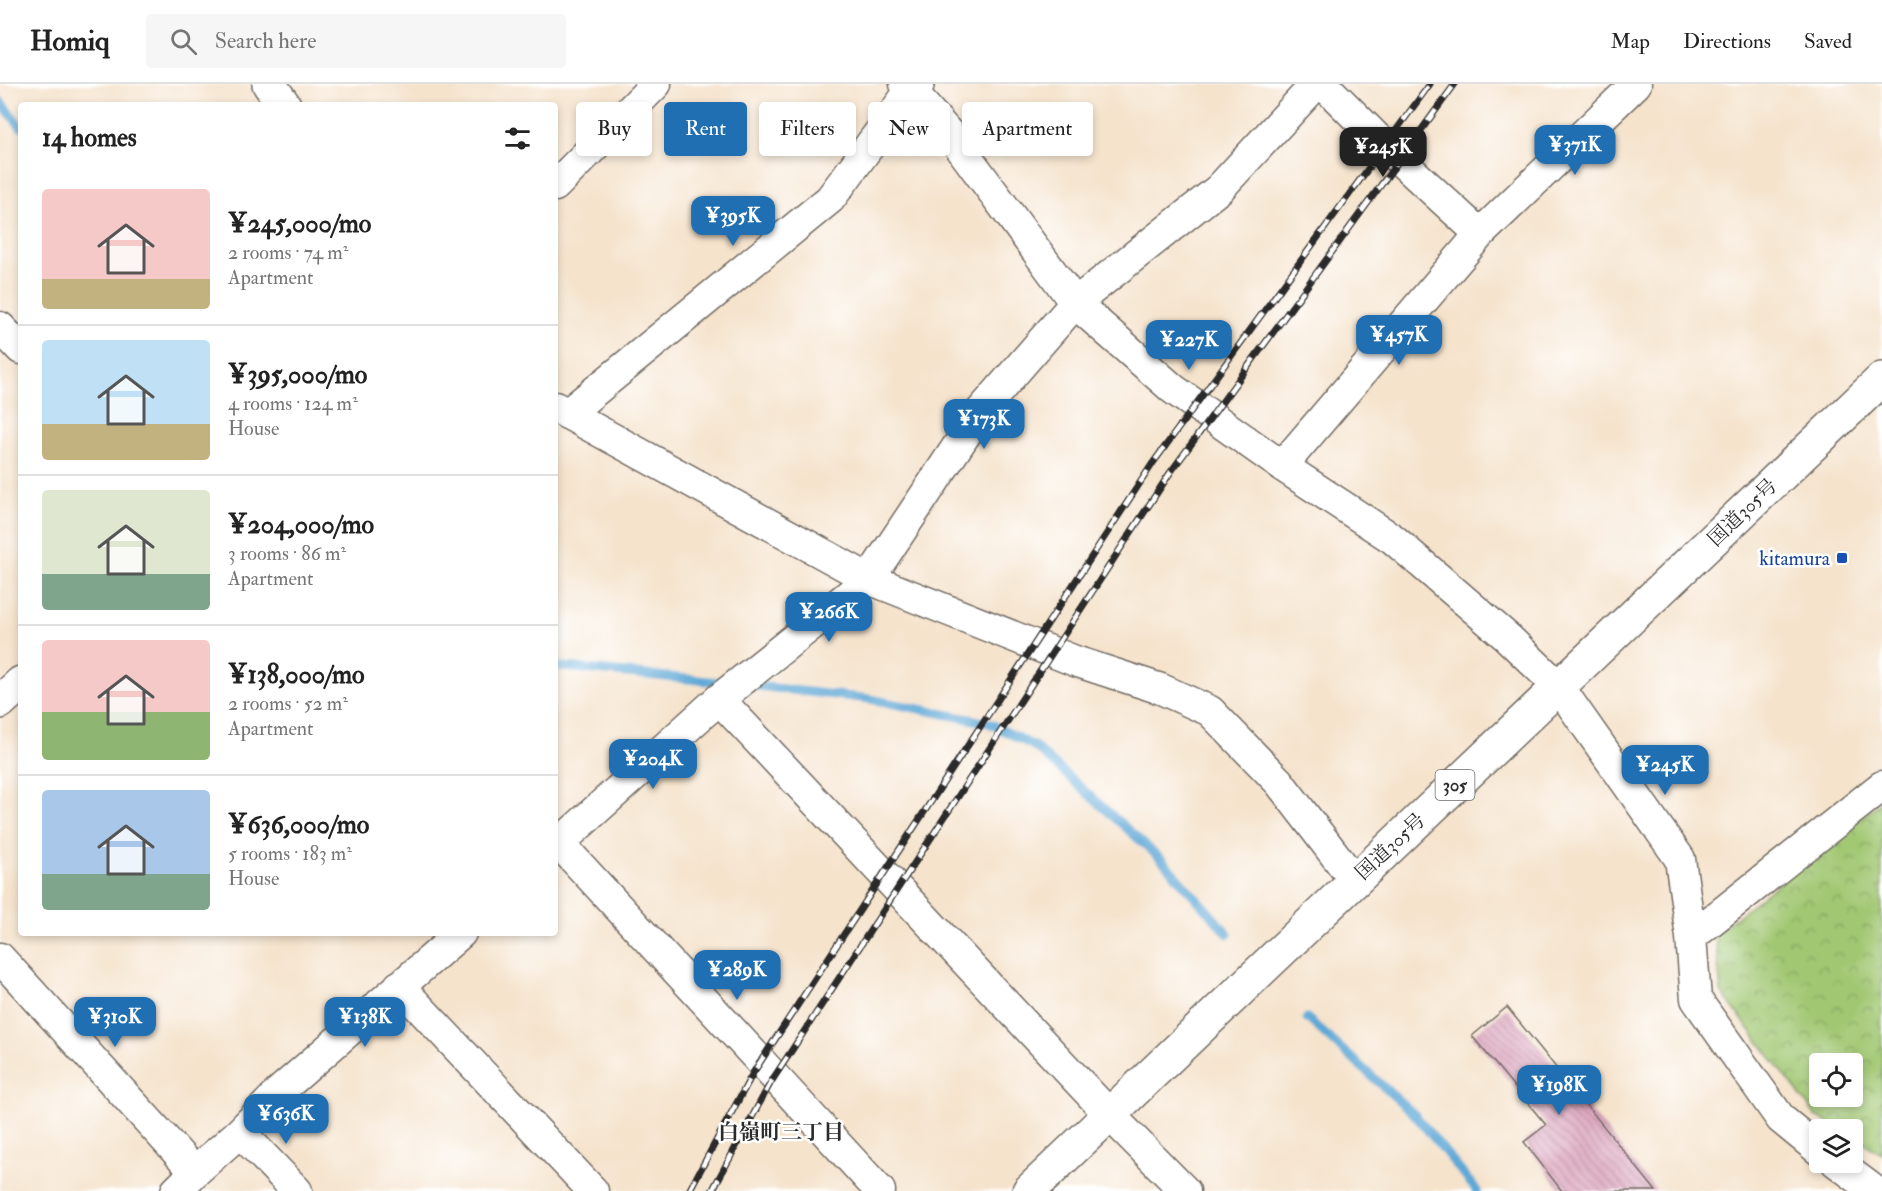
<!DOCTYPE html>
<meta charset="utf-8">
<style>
body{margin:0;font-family:"IM FELL Double Pica","Noto Serif JP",serif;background:#f6f6f6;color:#222;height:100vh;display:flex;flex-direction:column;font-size:22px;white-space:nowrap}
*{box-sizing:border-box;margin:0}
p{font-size:20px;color:#767676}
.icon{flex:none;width:33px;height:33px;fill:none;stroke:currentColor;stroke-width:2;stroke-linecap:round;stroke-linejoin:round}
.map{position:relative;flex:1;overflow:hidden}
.side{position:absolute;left:18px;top:18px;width:540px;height:834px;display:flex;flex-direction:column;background:#fff;border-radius:6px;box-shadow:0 3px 9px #0003}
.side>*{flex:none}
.top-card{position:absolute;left:576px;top:18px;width:570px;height:54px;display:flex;gap:12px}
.fabs{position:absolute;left:1809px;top:969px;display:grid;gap:12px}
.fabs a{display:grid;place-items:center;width:54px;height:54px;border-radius:6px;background:#fff;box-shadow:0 3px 9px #0003;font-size:30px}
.price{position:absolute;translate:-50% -51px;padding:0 14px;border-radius:12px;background:#1f6fb2;color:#fff;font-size:20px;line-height:39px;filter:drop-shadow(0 2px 3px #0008)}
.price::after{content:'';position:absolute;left:50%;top:36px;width:18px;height:14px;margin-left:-9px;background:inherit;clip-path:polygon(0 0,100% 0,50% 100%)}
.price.active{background:#222;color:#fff}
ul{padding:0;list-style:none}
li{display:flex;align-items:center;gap:18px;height:150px;padding:0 24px}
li+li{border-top:2px solid #e0e0e0}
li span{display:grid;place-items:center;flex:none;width:168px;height:120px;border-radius:6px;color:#555}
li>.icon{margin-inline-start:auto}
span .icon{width:72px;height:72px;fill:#fffc;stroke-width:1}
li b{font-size:26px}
h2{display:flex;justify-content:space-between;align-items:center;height:72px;padding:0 24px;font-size:26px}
.pill{padding:0 21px;border-radius:6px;background:#fff;box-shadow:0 3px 9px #0003;font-size:21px;line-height:54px}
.pill.active{background:#1f6fb2;color:#fff}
header{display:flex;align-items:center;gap:36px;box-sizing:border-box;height:84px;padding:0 30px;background:#fff;border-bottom:2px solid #e0e0e0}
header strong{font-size:28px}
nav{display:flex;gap:33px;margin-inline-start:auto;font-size:21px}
.search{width:420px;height:54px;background:#f6f6f6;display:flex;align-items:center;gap:15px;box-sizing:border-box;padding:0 21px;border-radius:6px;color:#767676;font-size:22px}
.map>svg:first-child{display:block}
.park{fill:url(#park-crowns);stroke:#66794e;stroke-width:1.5;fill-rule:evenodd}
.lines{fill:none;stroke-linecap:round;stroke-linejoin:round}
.stream{stroke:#5fa8d6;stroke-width:9}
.building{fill:url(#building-back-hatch)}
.street-casing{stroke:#726b63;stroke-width:33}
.secondary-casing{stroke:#726b63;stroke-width:36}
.highway-casing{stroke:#726b63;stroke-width:36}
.street{stroke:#fff;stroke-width:30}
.secondary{stroke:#fff;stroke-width:33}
.highway{stroke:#fff;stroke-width:33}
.rail-casing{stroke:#2b2b2b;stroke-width:7}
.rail{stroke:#fff;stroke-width:4.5;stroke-dasharray:14;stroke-linecap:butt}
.transit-dot{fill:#1a4fb4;stroke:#fff;stroke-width:2}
.labels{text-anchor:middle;stroke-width:5;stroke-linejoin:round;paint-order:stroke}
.shield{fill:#fff;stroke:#6b6b6b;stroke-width:1.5}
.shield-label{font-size:18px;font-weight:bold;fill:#2b2b2b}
.street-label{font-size:20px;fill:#2b2b2b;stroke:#fff}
.transit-label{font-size:20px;fill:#164399;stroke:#fff;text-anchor:end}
.neighbourhood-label{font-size:21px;font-weight:bold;fill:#2b2b2b;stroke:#fff}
</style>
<header>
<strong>Homiq</strong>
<div class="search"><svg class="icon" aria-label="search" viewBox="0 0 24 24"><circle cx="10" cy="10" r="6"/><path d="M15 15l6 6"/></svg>Search here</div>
<nav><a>Map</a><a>Directions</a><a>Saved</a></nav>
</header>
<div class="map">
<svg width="1882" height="1107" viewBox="0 0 1882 1107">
<defs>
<pattern id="park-crowns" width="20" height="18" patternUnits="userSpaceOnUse" patternTransform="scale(1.5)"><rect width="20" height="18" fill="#a1c772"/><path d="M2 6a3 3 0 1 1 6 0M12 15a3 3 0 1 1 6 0" fill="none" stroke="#83a25e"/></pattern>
<pattern id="building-back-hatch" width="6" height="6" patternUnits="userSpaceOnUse" patternTransform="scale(1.5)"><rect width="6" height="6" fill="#dda4be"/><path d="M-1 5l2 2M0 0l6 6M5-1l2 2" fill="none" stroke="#b3869b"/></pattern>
</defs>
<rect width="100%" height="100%" fill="#fff"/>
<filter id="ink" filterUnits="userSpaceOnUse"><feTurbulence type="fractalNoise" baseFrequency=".0167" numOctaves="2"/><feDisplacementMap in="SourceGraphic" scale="12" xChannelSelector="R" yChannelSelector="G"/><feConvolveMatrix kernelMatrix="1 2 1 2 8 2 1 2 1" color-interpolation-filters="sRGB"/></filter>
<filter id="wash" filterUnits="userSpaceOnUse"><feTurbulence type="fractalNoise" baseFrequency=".008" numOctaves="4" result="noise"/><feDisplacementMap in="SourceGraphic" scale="24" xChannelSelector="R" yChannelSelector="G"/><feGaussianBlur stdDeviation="1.35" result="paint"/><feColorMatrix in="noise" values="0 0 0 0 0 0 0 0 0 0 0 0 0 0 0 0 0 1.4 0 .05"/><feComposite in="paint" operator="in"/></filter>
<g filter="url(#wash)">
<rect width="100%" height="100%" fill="#f5e3cc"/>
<path class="park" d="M1882 717V1070L1853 1053 1852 1046 1840 1045 1816 1032 1721 908 1715 850ZM1820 980H1852V1012H1820Z"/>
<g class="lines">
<path class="stream" d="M0 17 21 43
M555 582 729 599
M748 601 870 615 989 639 1034 662 1162 776 1228 850
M1307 934 1415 1031 1477 1107"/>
</g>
<g id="blocks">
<path class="building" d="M1507 923 1656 1107H1562L1524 1058 1546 1041 1472 952Z"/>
</g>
</g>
<g filter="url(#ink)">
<use href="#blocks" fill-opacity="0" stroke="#726b63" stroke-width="1.5"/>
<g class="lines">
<defs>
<path id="street" d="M905 0 956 58 1075 219 1173 305 1282 382 1393 455 1508 554 1559 603 1680 775 1691 853 1696 915 1781 1035 1820 1067
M1323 0 1393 70 1480 150
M555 102 656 0
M0 243 21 265
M555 323 869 495 1075 577 1161 605 1210 627 1279 698 1354 796
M567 330 830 115 910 7 919 0
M1282 382 1480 150 1636 0
M719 615 1109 1030 1185 1107
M559 759 880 1107
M555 763 719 615 869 495 981 327 1075 219 1219 105 1316 0
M1691 853 1882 702
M0 874 195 1088
M399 902 593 1107
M240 1048 297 1107
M1836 1078 1875 1107
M176 1107 195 1088 240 1048 281 1006 461 849"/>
<path id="secondary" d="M269 0 284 21
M0 618 21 599"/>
<path id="highway" d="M1029 1107 1882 295"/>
</defs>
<use href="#street" class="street-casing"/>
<use href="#secondary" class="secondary-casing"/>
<use href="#highway" class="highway-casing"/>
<use href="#street" class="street"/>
<use href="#secondary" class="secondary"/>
<use href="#highway" class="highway"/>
<defs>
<path id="rail" d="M689 1107 753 989 1153 379 1430 0
M712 1107 771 998 1170 389 1455 0"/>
</defs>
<use href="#rail" class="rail-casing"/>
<use href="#rail" class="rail"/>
</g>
</g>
<rect class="transit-dot" x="1836" y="468" width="12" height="12" rx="3"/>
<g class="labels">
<rect class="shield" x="1435.5" y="686" width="39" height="30" rx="4.5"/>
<g class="shield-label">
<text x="1455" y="707">305</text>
</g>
<g class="street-label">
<text transform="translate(1742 428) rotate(-44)" y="7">国道305号</text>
<text transform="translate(1390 762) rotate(-43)" y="7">国道305号</text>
</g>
<g class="transit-label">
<text x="1830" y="481">kitamura</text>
</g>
<g class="neighbourhood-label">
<text x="781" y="1055">白嶺町三丁目</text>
</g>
</g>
</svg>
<div class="fabs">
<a><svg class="icon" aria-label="locate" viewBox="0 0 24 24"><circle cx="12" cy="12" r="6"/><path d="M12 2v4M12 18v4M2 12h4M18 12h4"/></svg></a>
<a><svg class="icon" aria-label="layers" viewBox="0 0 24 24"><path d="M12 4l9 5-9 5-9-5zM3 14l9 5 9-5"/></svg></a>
</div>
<b class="price" style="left:1575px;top:92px">¥371K</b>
<b class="price active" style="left:1383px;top:94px">¥245K</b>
<b class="price" style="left:733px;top:163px">¥395K</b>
<b class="price" style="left:1399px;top:282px">¥457K</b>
<b class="price" style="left:1189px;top:287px">¥227K</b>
<b class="price" style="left:984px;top:366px">¥173K</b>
<b class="price" style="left:829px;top:559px">¥266K</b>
<b class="price" style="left:653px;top:706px">¥204K</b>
<b class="price" style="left:1665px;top:712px">¥245K</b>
<b class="price" style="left:737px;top:917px">¥289K</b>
<b class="price" style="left:115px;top:964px">¥310K</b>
<b class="price" style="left:365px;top:964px">¥138K</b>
<b class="price" style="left:1559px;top:1032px">¥198K</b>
<b class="price" style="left:286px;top:1061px">¥636K</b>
<div class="top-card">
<a class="pill">Buy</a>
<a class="pill active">Rent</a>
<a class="pill">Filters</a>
<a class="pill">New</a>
<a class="pill">Apartment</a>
</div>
<section class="side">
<h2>14 homes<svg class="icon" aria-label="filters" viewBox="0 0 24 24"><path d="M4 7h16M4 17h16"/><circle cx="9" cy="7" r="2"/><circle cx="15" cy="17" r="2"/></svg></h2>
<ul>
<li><span style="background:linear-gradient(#f6c9c9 75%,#c2b280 0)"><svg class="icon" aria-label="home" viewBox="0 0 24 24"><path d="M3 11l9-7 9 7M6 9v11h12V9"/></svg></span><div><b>¥245,000/mo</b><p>2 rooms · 74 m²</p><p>Apartment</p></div></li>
<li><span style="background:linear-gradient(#bfe0f5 70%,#c2b280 0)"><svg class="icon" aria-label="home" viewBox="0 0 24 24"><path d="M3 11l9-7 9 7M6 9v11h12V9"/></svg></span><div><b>¥395,000/mo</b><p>4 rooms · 124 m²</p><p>House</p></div></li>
<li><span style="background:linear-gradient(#dfe7d0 70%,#7fa58c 0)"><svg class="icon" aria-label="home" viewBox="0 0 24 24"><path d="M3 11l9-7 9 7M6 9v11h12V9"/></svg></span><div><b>¥204,000/mo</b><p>3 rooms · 86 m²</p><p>Apartment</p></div></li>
<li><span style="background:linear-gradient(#f6c9c9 60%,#8fb573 0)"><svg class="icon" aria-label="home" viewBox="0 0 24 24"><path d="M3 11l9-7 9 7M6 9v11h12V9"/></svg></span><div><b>¥138,000/mo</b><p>2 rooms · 52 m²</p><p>Apartment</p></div></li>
<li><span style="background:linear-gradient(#a9c7e8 70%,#7fa58c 0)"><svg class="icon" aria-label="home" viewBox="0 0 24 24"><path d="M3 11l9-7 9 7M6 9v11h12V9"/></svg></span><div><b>¥636,000/mo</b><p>5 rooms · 183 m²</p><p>House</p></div></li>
</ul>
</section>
</div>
